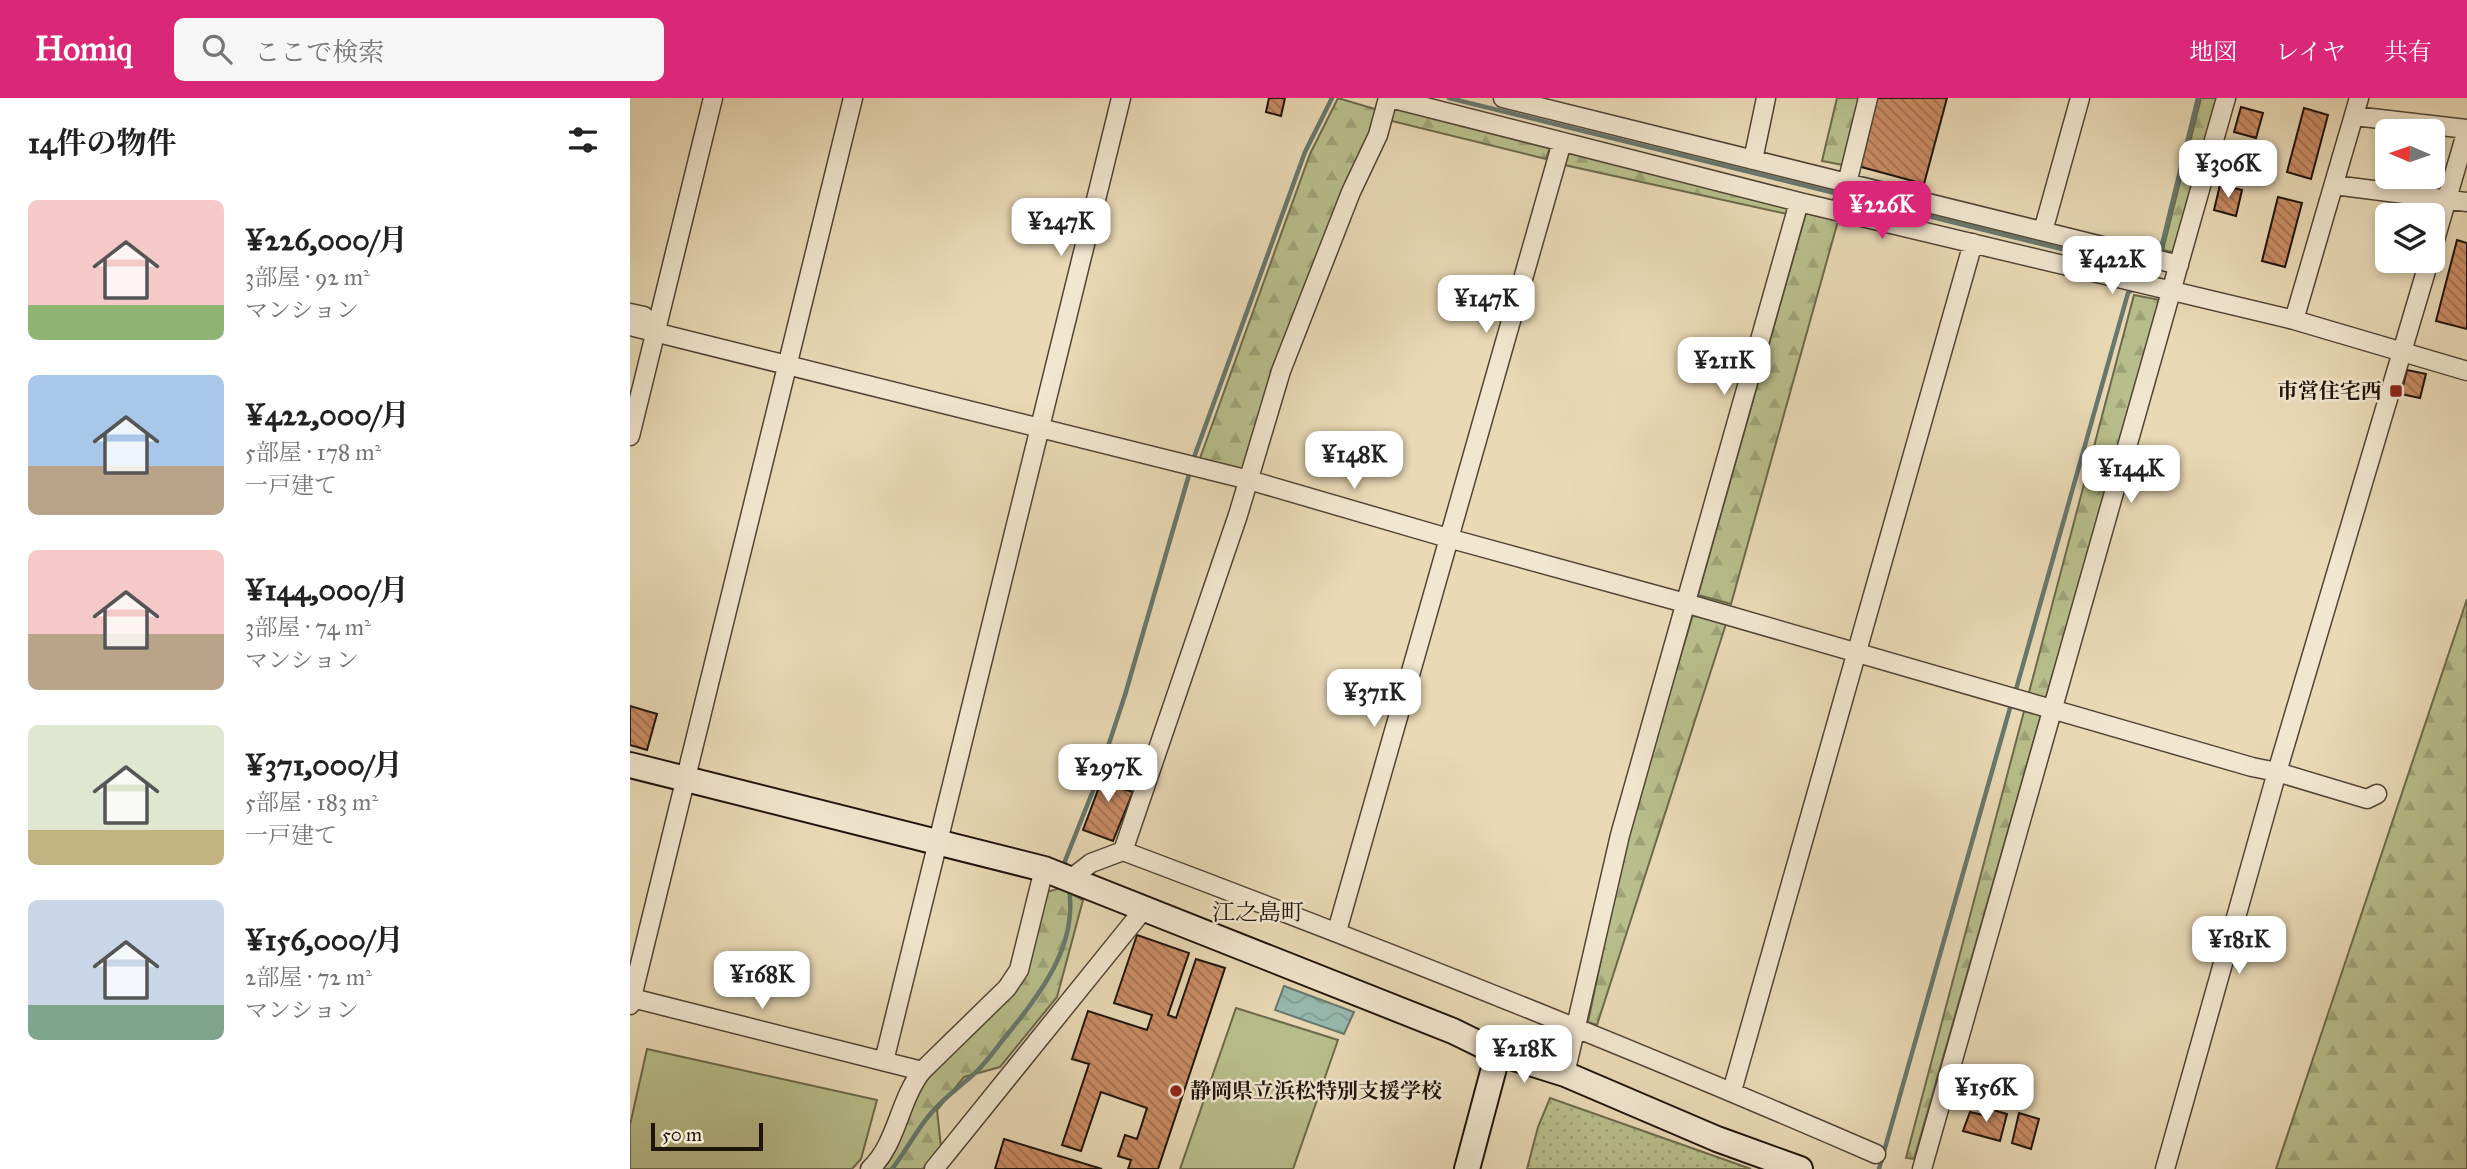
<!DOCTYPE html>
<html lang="ja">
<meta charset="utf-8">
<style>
body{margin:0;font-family:"IM FELL Great Primer","Noto Serif JP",serif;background:#f6f6f6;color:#222;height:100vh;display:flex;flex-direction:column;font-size:26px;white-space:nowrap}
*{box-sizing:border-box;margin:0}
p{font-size:23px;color:#767676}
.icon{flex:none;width:38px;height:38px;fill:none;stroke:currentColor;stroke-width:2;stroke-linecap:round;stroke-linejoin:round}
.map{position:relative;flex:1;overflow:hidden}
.drawer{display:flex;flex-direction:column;background:#fff;width:630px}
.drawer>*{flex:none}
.needle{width:46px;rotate:272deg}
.buttons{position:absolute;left:1745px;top:21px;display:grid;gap:14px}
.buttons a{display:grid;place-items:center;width:70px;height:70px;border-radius:10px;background:#fff;box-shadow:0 4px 10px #0003;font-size:35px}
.scale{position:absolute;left:21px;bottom:18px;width:112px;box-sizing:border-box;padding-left:7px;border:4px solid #1f140c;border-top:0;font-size:19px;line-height:24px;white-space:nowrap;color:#1f140c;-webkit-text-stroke:5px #f1e6cf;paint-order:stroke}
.price{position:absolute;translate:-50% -60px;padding:0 16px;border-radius:14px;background:#fff;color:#222;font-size:23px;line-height:46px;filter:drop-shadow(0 2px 4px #0008)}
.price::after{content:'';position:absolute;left:50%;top:42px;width:21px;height:16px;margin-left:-10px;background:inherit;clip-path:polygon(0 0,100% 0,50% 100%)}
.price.on{background:#db2777;color:#fff}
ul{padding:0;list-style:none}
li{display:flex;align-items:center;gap:21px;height:175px;padding:0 28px}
li span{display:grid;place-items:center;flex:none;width:196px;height:140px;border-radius:10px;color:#555}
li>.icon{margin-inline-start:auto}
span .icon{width:84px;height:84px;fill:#fffc;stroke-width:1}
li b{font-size:30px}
h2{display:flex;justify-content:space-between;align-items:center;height:84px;padding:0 28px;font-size:30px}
header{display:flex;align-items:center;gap:42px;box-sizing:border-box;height:98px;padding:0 35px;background:#db2777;color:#fff}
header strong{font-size:33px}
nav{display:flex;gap:38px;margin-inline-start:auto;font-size:24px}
.search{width:490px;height:63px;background:#f6f6f6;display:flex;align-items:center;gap:18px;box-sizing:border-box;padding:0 24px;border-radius:10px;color:#767676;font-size:26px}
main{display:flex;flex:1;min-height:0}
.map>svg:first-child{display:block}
.green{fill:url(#green-dots);stroke:#6c6a4c;stroke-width:2}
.forest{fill:url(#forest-firs);stroke:#6c6a4c;stroke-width:2}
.pitch{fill:#b8bf8c;stroke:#6c6a4c;stroke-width:2}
.water{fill:url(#water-waves);stroke:#67786e;stroke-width:2}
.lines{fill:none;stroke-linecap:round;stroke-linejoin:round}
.stream{stroke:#67786e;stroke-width:4.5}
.building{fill:url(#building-back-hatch);stroke:#1f140c;stroke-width:2}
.street-casing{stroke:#524536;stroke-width:21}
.secondary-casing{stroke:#1f140c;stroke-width:28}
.street{stroke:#f1e6cf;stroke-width:18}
.secondary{stroke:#f1e6cf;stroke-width:24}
.poi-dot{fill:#8f2418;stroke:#f1e6cf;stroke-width:2.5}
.labels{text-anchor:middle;stroke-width:5;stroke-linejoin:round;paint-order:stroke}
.poi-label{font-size:21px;font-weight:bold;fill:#1f140c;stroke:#f1e6cf;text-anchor:end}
.neighbourhood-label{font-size:23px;fill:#1f140c;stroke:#f1e6cf}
</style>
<header>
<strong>Homiq</strong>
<div class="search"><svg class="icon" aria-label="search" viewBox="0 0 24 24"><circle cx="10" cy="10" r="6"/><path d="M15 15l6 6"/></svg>ここで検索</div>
<nav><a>地図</a><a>レイヤ</a><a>共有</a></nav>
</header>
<main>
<section class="drawer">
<h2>14件の物件<svg class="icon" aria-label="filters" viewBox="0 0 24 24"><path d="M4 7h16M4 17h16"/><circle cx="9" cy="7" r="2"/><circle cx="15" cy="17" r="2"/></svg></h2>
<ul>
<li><span style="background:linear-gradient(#f6c9c9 75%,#8fb573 0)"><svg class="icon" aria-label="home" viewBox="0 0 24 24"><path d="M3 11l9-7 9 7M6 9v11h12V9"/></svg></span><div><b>¥226,000/月</b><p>3部屋 · 92 m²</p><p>マンション</p></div></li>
<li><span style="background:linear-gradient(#a9c7e8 65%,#b9a48a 0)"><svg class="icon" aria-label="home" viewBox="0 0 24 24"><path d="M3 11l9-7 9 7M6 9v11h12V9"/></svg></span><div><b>¥422,000/月</b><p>5部屋 · 178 m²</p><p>一戸建て</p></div></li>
<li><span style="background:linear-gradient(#f6c9c9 60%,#b9a48a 0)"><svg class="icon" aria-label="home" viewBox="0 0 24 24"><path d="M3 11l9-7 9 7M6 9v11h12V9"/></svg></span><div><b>¥144,000/月</b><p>3部屋 · 74 m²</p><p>マンション</p></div></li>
<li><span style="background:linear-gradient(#dfe7d0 75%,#c2b280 0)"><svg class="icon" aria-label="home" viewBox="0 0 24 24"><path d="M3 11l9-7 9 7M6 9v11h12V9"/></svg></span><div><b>¥371,000/月</b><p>5部屋 · 183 m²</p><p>一戸建て</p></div></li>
<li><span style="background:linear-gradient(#c9d6e8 75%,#7fa58c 0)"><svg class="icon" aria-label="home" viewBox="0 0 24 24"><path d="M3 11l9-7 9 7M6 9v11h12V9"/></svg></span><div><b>¥156,000/月</b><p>2部屋 · 72 m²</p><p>マンション</p></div></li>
</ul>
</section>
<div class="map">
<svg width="1837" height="1071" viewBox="0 0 1837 1071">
<defs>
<pattern id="green-dots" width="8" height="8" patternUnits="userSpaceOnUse" patternTransform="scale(1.75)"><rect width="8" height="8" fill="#b8bf8c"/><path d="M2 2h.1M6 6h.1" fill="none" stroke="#9ea378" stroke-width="1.8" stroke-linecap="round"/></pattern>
<pattern id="forest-firs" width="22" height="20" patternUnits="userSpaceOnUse" patternTransform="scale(1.75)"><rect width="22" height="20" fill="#b8bf8c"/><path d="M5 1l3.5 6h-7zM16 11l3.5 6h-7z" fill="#9ea378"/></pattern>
<pattern id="water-waves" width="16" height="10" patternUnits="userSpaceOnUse" patternTransform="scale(1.75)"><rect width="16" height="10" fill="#97bab0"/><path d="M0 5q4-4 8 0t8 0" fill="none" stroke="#829f96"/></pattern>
<pattern id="building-back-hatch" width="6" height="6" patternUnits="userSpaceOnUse" patternTransform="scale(1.75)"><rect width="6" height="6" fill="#c98c64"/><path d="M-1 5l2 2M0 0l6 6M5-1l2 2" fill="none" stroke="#a37151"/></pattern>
</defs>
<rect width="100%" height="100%" fill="#e9d9b5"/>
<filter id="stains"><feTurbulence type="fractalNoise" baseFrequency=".00286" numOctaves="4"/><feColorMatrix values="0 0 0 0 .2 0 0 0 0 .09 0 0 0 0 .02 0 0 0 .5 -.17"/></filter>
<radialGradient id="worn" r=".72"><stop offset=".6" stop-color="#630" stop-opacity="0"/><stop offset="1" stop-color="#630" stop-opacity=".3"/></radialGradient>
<path class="green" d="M920 1000 1121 1071H897L908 1029Z"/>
<path class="forest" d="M708 0 748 12 655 249 617 367 611 374 569 363 680 56Z
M1207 0H1230L1213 67 1192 63Z
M1571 0H1588L1546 155 1533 152Z
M763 6 921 46 916 61 758 22Z
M941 52 1159 107 1157 116 930 66Z
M1176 115 1208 123 1101 506 1068 497Z
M1504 197 1530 202 1284 1061 1276 1060Z
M1837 501V1071H1646Z
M1063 516 1096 526 967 927 958 924 997 738Z
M430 790 453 802 427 899 370 969 334 979 307 1012 311 1049 293 1071H252L258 1065 294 984 395 879 417 794Z"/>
<path class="pitch" d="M606 910 708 942 663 1071H550Z
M17 951 247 1002 231 1061 222 1071H0V1027Z"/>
<path class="water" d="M654 888 724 914 714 936 645 912Z"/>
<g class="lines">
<path class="stream" d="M819 0 1209 96
M1217 98 1525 174
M1529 159 1568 0
M1515 182 1525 174 1527 168
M563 362 675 54 702 0
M1385 595 1498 195 1506 189
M436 772 435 763 466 685 495 597 561 370
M262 1071C277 1052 286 1032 302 1014 315 999 331 988 345 975 357 964 366 950 376 938 410 897 448 847 439 791
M1249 1071 1382 603"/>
</g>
<path class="building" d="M639 0H655L651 18 636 14Z
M1242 0H1317L1294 86 1224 67Z
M1611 9 1633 15 1626 40 1604 34Z
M1674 10 1698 17 1681 81 1657 74Z
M1600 54 1622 60 1616 85 1594 79Z
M1590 87 1612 92 1606 118 1584 112Z
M1648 99 1672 105 1655 169 1632 163Z
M1827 142 1837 145V231L1806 223Z
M1777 272 1796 276 1790 300 1771 296Z
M0 608 27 616 17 652 0 647Z
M481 657 493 661 483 688 503 694 483 743 453 732Z
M507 837 559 855 538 917 546 920 566 861 595 870 528 1071H498L501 1062 488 1058 495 1037 507 1041 517 1010 471 994 451 1053 432 1047 459 966 442 961 458 913 517 932 522 917 484 905Z
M1356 1010 1377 1016 1370 1043 1333 1033 1340 1014 1353 1017Z
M1389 1015 1409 1021 1401 1051 1382 1045Z
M374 1041 472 1071H365Z"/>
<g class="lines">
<defs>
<path id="street" d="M760 0 1169 104 1664 222 1837 273
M873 0 1549 167
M1724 18 1837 31
M1123 62 1136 0
M1704 87 1837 104
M1210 114 1238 0
M1413 133 1450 0
M1802 152 1837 32
M0 215 14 218 25 232
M1664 222 1729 0
M4 229 619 382 818 440 1055 505 1622 669 1647 674 1737 701 1747 696
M0 338 83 0
M493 753C746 848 997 948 1246 1056
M439 782 461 765 493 753 608 417 651 273 721 94 748 37 758 0
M707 833 932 44
M2 900 292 973 377 890 389 872 414 771
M0 907 223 0
M254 963 491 0
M935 976 990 737 1169 104
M1102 993 1343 145
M240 1071C267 1046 269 1002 292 973
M304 1071 514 811
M1292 1071 1596 0
M1535 1071 1647 674 1799 163"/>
<path id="secondary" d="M0 667 414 771 823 933 868 955 935 976 1087 1041 1170 1071
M837 1071 868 955"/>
</defs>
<use href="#street" class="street-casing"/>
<use href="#secondary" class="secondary-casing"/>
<use href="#street" class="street"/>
<use href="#secondary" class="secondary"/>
</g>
<g class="poi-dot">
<rect x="1759" y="286" width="14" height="14" rx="3.5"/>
<circle cx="546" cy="993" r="7"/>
</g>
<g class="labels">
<g class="poi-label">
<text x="1752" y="300">市営住宅西</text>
<text x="560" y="1000" text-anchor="start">静岡県立浜松特別支援学校</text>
</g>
<g class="neighbourhood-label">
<text x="628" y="822">江之島町</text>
</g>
</g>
<rect width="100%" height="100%" filter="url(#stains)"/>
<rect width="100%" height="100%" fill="url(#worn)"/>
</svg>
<div class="buttons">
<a><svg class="needle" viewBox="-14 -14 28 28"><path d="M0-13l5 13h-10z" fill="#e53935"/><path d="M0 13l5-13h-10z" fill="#767676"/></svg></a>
<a><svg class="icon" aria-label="layers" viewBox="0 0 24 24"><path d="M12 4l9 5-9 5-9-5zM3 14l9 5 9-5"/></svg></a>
</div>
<div class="scale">50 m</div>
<b class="price" style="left:1598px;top:102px">¥306K</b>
<b class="price on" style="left:1252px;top:143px">¥226K</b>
<b class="price" style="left:431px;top:160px">¥247K</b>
<b class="price" style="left:1482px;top:198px">¥422K</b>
<b class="price" style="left:856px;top:237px">¥147K</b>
<b class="price" style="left:1094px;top:299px">¥211K</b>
<b class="price" style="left:724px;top:393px">¥148K</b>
<b class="price" style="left:1501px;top:407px">¥144K</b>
<b class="price" style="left:744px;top:631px">¥371K</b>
<b class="price" style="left:478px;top:706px">¥297K</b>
<b class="price" style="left:1609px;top:878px">¥181K</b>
<b class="price" style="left:132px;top:913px">¥168K</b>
<b class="price" style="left:894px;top:987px">¥218K</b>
<b class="price" style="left:1356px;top:1026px">¥156K</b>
</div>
</main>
